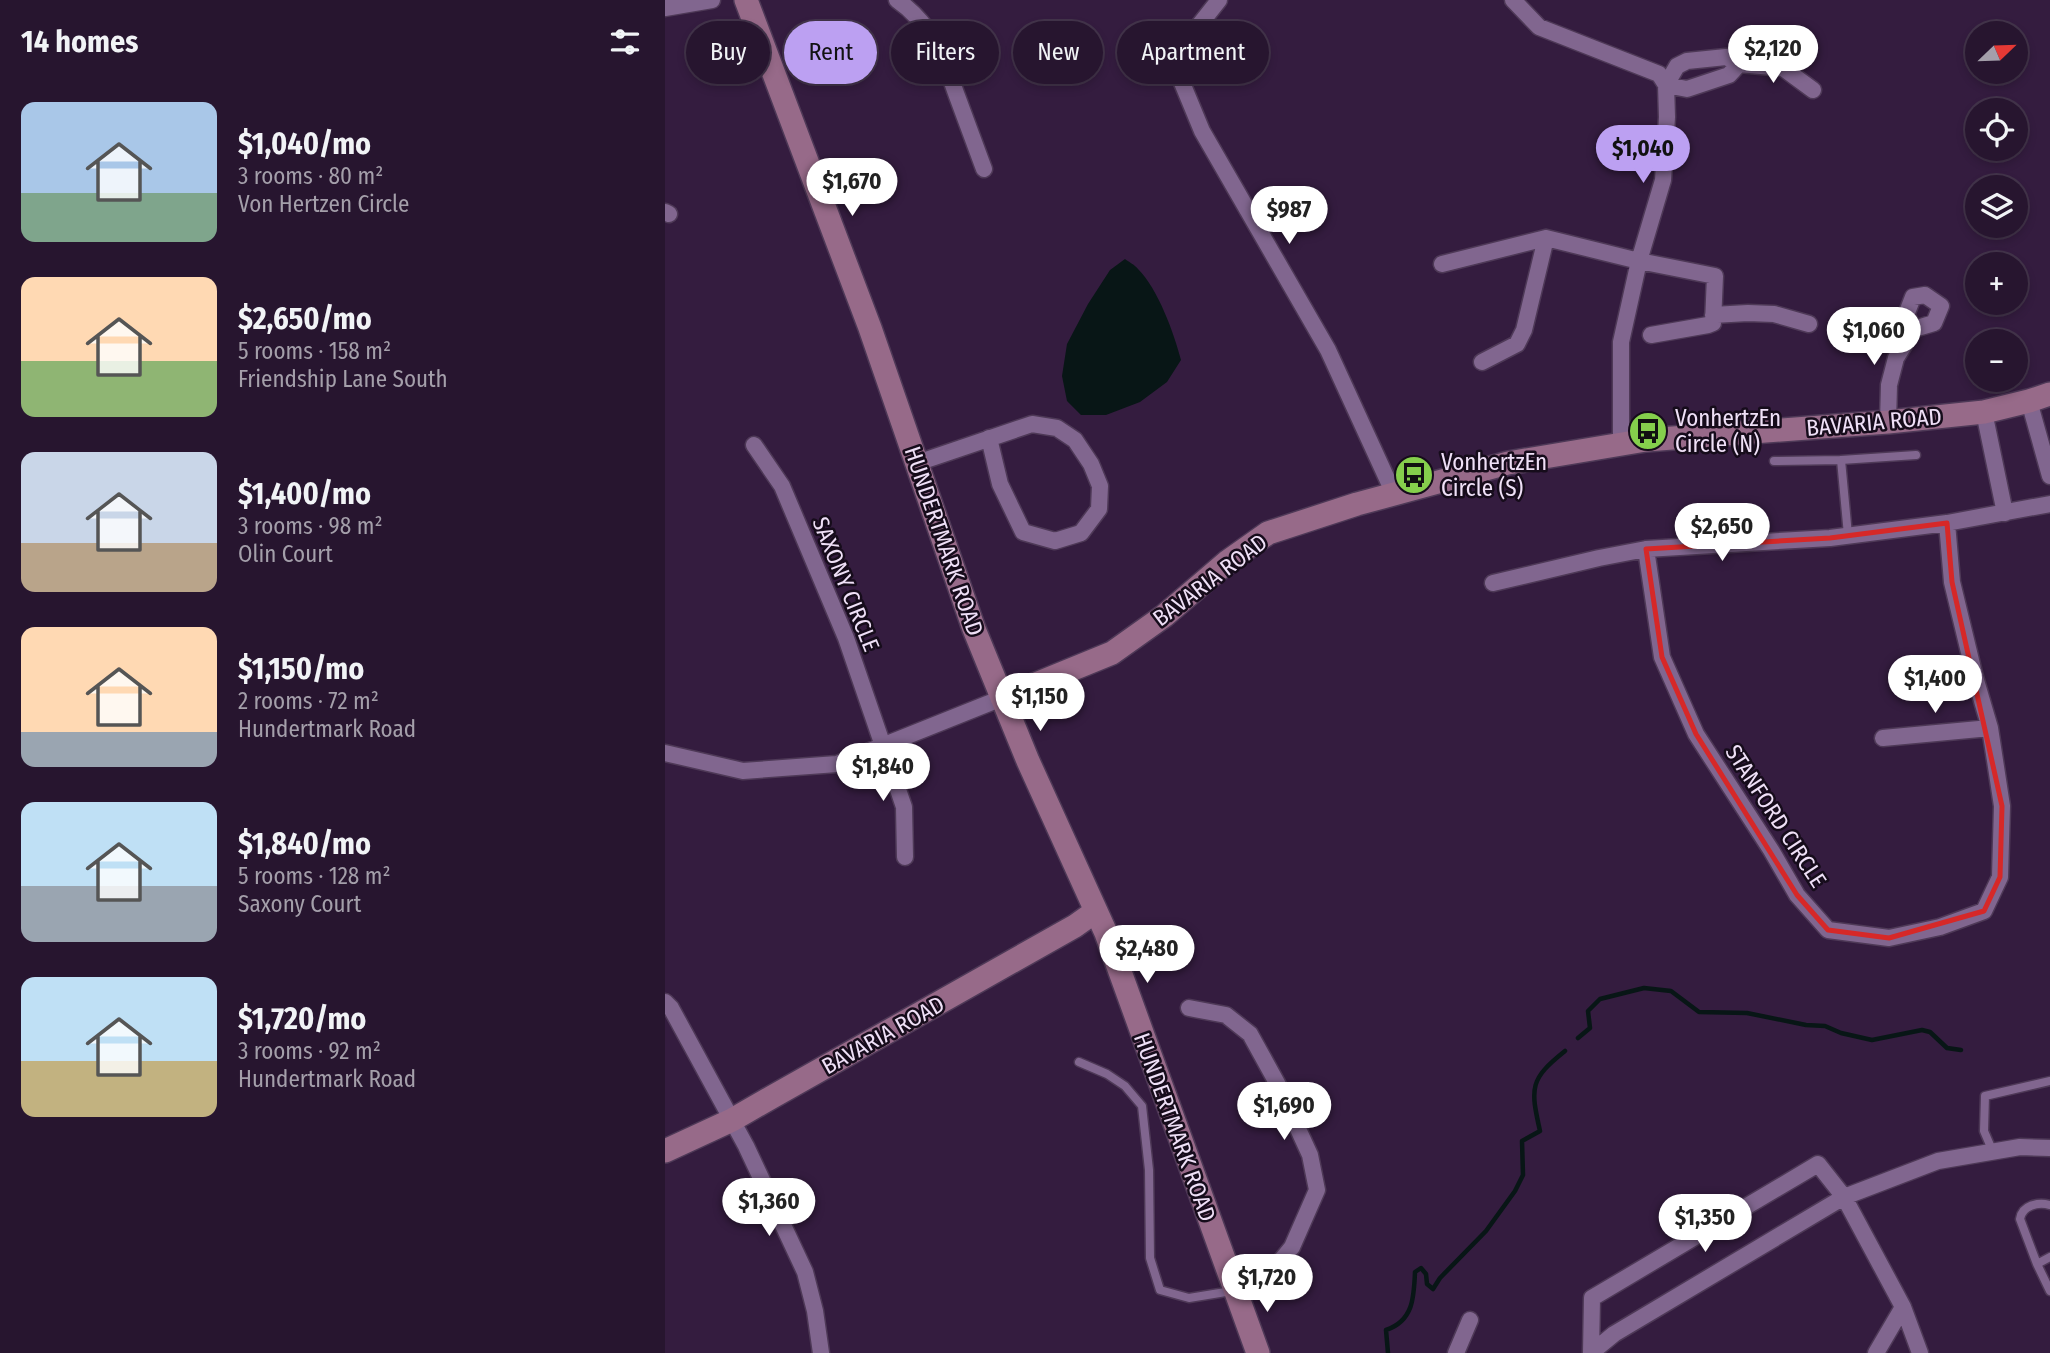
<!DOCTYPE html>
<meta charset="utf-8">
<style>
body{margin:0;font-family:"Fira Sans Condensed",sans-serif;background:#2f1e37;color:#f1f3f6;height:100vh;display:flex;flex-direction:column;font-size:26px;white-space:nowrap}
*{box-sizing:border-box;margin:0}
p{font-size:23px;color:#a49faa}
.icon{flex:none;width:38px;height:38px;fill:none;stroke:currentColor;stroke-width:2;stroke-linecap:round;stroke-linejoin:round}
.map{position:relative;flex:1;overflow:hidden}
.side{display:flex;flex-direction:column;background:#27152f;width:665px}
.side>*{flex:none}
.top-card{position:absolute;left:21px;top:21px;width:665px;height:63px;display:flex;gap:14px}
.needle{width:46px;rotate:67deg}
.fabs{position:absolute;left:1300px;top:21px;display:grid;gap:14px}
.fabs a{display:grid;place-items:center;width:63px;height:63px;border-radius:50%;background:#27152f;box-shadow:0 4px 10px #0003,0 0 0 2px #43344b;font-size:35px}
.price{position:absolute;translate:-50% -60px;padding:0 16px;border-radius:24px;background:#fff;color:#222;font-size:23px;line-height:46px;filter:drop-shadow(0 2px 4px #0008)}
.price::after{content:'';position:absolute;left:50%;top:42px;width:21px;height:16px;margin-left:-10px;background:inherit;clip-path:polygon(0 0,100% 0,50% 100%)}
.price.on{background:#bca0f2;color:#111}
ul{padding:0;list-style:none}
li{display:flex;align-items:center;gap:21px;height:175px;padding:0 21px}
li span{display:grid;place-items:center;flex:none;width:196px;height:140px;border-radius:14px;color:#555}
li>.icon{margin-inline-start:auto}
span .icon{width:84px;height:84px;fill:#fffc;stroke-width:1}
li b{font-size:30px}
h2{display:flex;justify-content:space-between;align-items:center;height:84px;padding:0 21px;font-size:30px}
.pill{padding:0 24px;border-radius:32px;background:#27152f;box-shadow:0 4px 10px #0003,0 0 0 2px #43344b;font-size:24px;line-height:63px}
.pill.on{background:#bca0f2;color:#111}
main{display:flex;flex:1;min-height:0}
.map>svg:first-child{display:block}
.water{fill:#081616}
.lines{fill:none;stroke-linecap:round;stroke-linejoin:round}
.stream{stroke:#081616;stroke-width:4.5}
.lane-casing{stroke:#4e3957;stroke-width:11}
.street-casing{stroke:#4e3957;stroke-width:19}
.secondary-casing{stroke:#4e3957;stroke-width:26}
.lane{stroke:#81668f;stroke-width:8}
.street{stroke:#81668f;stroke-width:16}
.secondary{stroke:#976a89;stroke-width:23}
.marked{fill:none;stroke:#d62828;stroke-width:5;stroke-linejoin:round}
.labels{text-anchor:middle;stroke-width:5;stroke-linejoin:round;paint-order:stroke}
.poi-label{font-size:23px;fill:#efe0f7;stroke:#160c1b;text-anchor:start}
.street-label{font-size:23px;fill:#efe0f7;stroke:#160c1b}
</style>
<main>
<section class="side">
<h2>14 homes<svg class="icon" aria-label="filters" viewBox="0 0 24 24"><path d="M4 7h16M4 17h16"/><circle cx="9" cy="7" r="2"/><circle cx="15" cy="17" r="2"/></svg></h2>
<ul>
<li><span style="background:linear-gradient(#a9c7e8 65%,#7fa58c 0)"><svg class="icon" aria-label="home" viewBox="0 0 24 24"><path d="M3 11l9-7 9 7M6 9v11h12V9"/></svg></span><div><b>$1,040/mo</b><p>3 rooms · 80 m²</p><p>Von Hertzen Circle</p></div></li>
<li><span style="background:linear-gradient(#ffd9b3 60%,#8fb573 0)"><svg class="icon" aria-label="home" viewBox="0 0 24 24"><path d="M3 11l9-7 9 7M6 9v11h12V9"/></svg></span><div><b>$2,650/mo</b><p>5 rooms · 158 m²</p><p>Friendship Lane South</p></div></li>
<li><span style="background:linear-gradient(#c9d6e8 65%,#b9a48a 0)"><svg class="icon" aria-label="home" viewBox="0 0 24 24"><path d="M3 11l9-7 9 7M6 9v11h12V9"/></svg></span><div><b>$1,400/mo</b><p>3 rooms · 98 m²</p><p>Olin Court</p></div></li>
<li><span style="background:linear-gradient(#ffd9b3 75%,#9aa5b1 0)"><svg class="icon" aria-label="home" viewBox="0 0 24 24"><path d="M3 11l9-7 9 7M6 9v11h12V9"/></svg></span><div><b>$1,150/mo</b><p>2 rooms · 72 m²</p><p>Hundertmark Road</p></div></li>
<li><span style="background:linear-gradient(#bfe0f5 60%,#9aa5b1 0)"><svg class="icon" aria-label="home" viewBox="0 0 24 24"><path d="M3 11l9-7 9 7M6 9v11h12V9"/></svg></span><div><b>$1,840/mo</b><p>5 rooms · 128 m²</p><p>Saxony Court</p></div></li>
<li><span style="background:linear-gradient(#bfe0f5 60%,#c2b280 0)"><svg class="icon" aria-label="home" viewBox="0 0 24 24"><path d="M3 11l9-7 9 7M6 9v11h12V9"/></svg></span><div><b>$1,720/mo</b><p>3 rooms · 92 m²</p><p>Hundertmark Road</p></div></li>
</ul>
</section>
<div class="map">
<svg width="1385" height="1353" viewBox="0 0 1385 1353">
<rect width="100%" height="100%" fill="#341c3f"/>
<path class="water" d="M460 259C464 262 470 265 473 269 493 289 509 333 516 360L502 382 475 402 441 415H416L402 401 397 376 402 344 423 304 445 270Z"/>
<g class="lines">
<path class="stream" d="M913 1038 925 1028 923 1011 935 999 979 988 1006 991 1034 1012 1082 1013 1141 1025 1160 1026 1176 1033 1207 1040 1257 1030 1265 1032 1282 1048 1296 1050
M723 1353 721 1330C748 1321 749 1298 750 1272L756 1268 761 1274 762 1284 768 1289 775 1278 821 1231 850 1191 858 1175 857 1141 875 1131C865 1087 865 1079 900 1051"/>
<defs>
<path id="lane" d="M1176 460 1251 455
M1109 461 1176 460 1183 535
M414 1062 442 1074 460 1086 477 1106 484 1170 485 1258 495 1290 524 1298 567 1291
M1328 1152 1319 1131 1320 1096 1385 1081
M1385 1257 1372 1264 1385 1291
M1372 1264 1355 1219C1357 1205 1373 1202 1385 1205"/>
<path id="street" d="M232 0C268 25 278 57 292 96 301 120 310 145 319 169
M554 0 524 38 513 73 537 131 663 350 729 494
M848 0 874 27 994 74 1001 85 1002 117 998 180 974 261 956 342V444
M0 8 47 0
M1074 64 1064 75 1022 89 1001 85 1012 66 1022 61 1061 57 1074 64 1118 68 1148 90
M0 212 4 214
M777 264 881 238 974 261 1050 276 1048 323 1043 325 986 335
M1260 295 1276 306 1269 323 1249 329 1241 315 1248 297Z
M1048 315 1083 313 1109 314 1144 324
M817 362 852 344 859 330 881 238
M1364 401 1385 476
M1319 412 1340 513
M1223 422 1224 385 1231 358 1249 329
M89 445 117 486 181 638 239 807 240 857
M252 463 367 424 392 428 410 440 426 464 435 486 434 509 416 533 390 541 358 532 335 484 324 438
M981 549 997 657 1031 734 1106 850 1132 895 1163 930 1224 938 1275 927 1319 911 1335 877 1337 806 1325 728 1310 677 1287 582 1282 523
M828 583 934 558 981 549 1165 538 1282 523 1385 504
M1218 738 1325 728
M0 753 78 771 172 764 337 698
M0 1002 6 1008 81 1146 140 1272 150 1311 156 1353
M524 1008 561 1015 585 1034 612 1083 645 1155 652 1190 627 1247 605 1274 570 1290
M1238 1307 1255 1353
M791 1353 805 1320
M926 1353 927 1298 1153 1164 1179 1197 1238 1307 1211 1353
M926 1353 949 1334 1179 1197 1273 1161 1355 1147 1385 1148"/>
<path id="secondary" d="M81 0 205 328 309 629 363 761 441 933 593 1353
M337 698 447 653 499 616 562 562 603 533 692 504 843 463 981 440 1223 422 1319 412 1364 401 1385 394
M0 1151 67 1120 107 1097 410 926 431 911"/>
</defs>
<use href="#lane" class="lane-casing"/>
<use href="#street" class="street-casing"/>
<use href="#secondary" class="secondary-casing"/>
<use href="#lane" class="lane"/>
<use href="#street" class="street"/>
<use href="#secondary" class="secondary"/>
</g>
<path class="marked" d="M1282 523 1287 582 1337 806 1335 877 1319 911 1224 938 1163 930 1132 895 1031 734 997 657 981 549 1165 538Z"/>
<defs>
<symbol id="bus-disc" viewBox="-11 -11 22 22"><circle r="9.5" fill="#85cf4c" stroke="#160c1b"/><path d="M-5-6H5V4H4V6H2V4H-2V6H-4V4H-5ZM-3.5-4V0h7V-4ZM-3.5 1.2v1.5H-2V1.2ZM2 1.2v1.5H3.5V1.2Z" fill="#111"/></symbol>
</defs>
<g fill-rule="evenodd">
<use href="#bus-disc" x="961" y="409" width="44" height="44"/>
<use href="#bus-disc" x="727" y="453" width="44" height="44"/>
</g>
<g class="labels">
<g class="poi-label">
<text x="1010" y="426">VonhertzEn<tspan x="1010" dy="26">Circle (N)</tspan></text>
<text x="776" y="470">VonhertzEn<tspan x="776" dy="26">Circle (S)</tspan></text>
</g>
<g class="street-label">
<text transform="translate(1209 422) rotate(-5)" y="8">BAVARIA ROAD</text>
<text transform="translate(279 541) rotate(71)" y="8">HUNDERTMARK ROAD</text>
<text transform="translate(545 580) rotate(-37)" y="8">BAVARIA ROAD</text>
<text transform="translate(181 584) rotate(68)" y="8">SAXONY CIRCLE</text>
<text transform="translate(1111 816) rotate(57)" y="8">STANFORD CIRCLE</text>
<text transform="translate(218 1035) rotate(-29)" y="8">BAVARIA ROAD</text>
<text transform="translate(510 1127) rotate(70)" y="8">HUNDERTMARK ROAD</text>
</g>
</g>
</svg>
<div class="fabs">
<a><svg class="needle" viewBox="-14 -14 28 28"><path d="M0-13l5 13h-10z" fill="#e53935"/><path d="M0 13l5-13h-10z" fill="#a49faa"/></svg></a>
<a><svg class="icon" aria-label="locate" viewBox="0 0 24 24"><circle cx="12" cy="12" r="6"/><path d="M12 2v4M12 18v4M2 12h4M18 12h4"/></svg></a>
<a><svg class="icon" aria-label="layers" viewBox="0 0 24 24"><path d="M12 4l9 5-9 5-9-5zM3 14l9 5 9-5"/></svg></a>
<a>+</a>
<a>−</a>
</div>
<b class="price" style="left:1108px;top:85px">$2,120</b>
<b class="price on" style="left:978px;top:185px">$1,040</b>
<b class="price" style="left:187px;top:218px">$1,670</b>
<b class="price" style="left:624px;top:246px">$987</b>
<b class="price" style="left:1209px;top:367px">$1,060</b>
<b class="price" style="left:1057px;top:563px">$2,650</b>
<b class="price" style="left:1270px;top:715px">$1,400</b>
<b class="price" style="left:375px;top:733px">$1,150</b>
<b class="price" style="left:218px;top:803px">$1,840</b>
<b class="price" style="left:482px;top:985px">$2,480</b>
<b class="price" style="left:619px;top:1142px">$1,690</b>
<b class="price" style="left:104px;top:1238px">$1,360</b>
<b class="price" style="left:1040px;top:1254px">$1,350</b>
<b class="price" style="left:602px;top:1314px">$1,720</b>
<div class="top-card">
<a class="pill">Buy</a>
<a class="pill on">Rent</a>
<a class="pill">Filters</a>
<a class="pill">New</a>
<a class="pill">Apartment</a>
</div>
</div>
</main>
